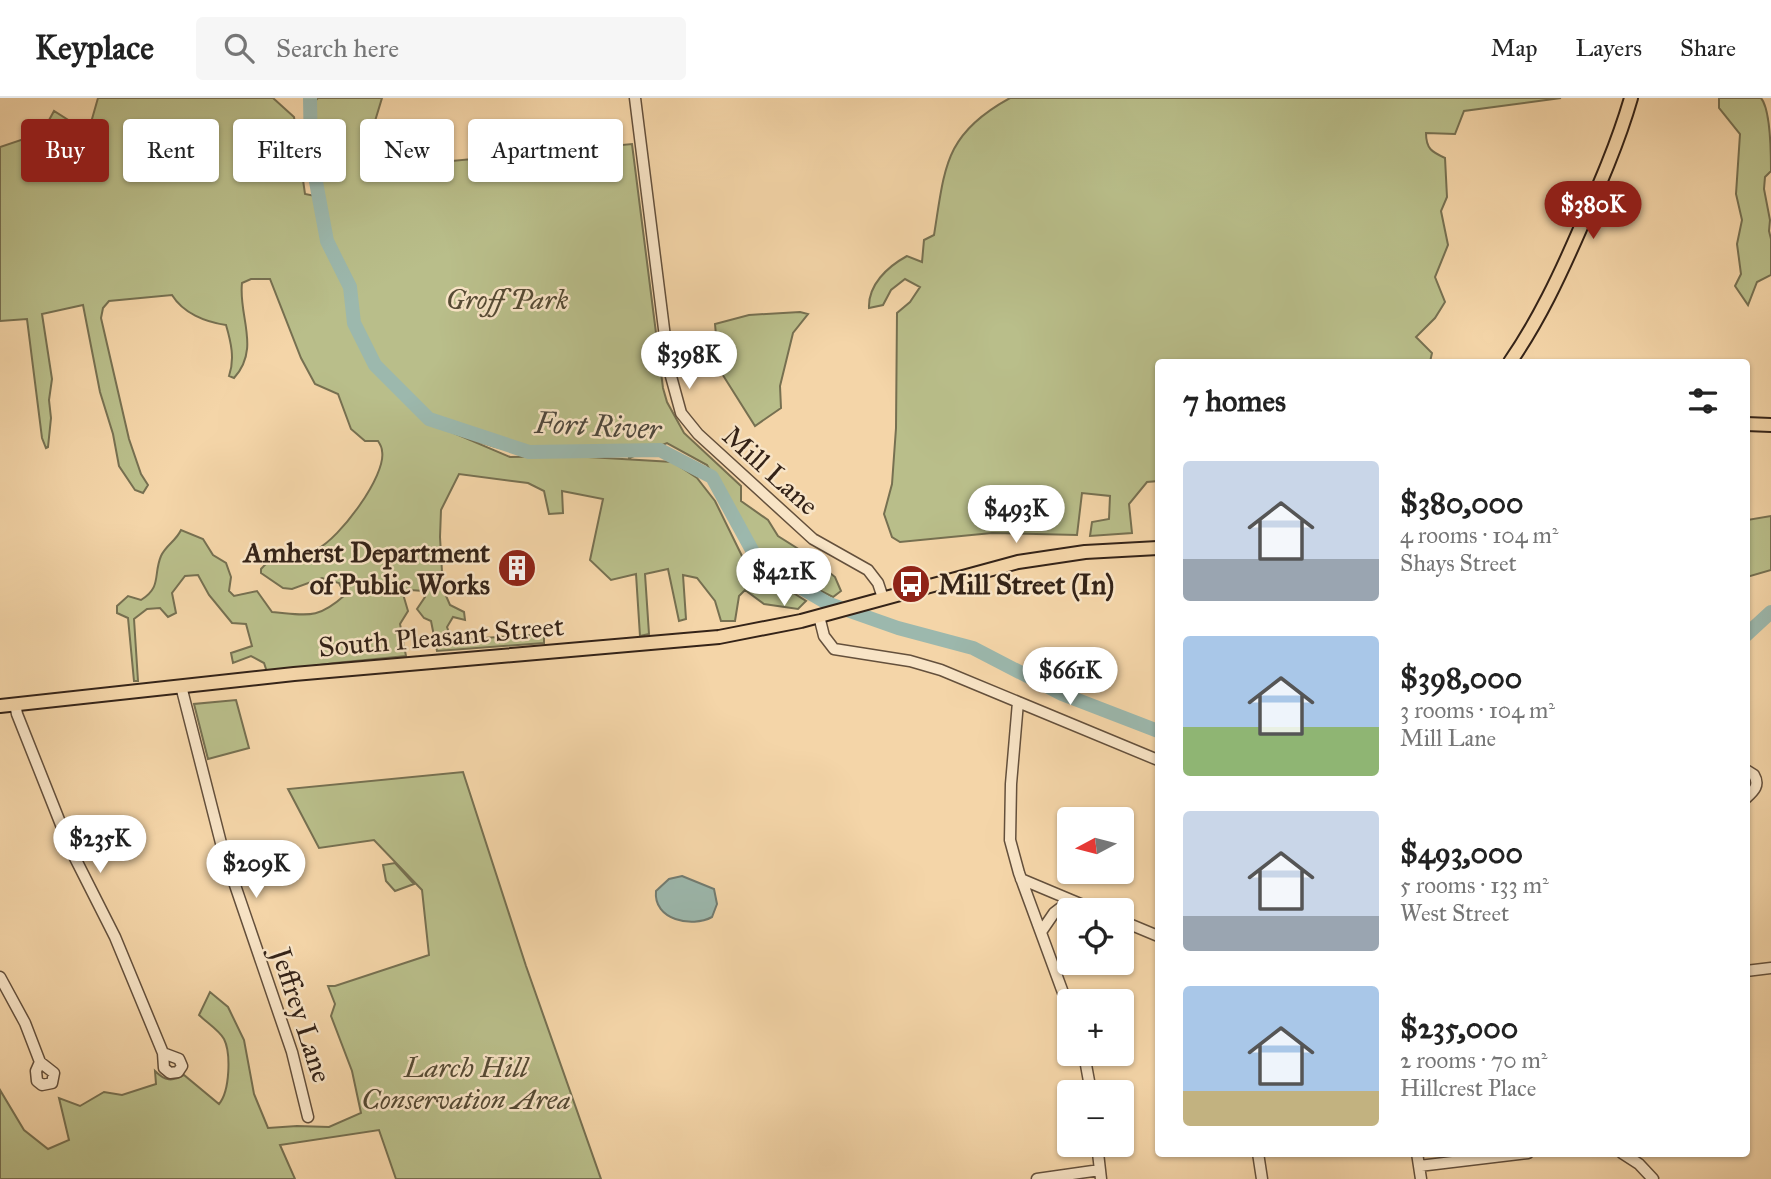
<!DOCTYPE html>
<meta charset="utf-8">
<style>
body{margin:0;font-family:"IM FELL Great Primer",serif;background:#f6f6f6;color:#222;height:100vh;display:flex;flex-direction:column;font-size:26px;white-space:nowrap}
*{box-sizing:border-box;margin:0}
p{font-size:23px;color:#767676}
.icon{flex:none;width:38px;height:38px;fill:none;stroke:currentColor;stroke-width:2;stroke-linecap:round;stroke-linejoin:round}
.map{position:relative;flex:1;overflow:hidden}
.side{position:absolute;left:1155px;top:261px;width:595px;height:798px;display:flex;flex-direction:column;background:#fff;border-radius:7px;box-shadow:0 2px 5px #0004}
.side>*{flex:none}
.hud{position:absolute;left:21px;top:21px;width:665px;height:63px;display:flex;gap:14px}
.needle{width:46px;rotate:263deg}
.controls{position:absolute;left:1057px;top:709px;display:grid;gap:14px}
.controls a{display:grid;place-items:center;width:77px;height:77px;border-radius:7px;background:#fff;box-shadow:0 2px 5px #0004;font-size:35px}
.price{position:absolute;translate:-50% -60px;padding:0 16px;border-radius:24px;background:#fff;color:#222;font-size:23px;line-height:46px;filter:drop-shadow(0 2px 4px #0008)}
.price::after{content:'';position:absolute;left:50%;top:42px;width:21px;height:16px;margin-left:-10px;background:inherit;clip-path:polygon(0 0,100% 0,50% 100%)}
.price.active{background:#8f2418;color:#fff}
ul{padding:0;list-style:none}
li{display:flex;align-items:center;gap:21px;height:175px;padding:0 28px}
li span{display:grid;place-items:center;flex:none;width:196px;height:140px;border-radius:7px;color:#555}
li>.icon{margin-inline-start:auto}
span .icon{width:84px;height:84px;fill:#fffc;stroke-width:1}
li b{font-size:30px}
h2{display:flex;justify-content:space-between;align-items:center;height:84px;padding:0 28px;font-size:30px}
.tag{padding:0 24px;border-radius:7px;background:#fff;box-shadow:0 2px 5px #0004;font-size:24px;line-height:63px}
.tag.active{background:#8f2418;color:#fff}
header{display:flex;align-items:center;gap:42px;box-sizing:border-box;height:98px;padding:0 35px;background:#fff;border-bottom:2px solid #e0e0e0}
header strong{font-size:33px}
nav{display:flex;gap:38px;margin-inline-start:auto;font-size:24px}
.search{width:490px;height:63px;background:#f6f6f6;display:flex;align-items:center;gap:18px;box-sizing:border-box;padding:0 24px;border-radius:7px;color:#767676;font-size:26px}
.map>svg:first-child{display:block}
.green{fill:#b9be8a;stroke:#767051;stroke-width:2}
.water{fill:#9cb8ad;stroke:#727c71;stroke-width:2}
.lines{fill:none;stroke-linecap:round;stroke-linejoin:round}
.river{stroke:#9cb8ad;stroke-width:14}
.minor-casing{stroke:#64503c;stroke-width:13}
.major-casing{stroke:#342318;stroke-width:16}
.minor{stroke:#f8e4c6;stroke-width:10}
.major{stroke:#f4d5a8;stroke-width:12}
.labels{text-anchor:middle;stroke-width:5;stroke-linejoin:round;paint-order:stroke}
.park-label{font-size:28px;font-style:italic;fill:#554a34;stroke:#f8e4c6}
.street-label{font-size:28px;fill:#342318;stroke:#f8e4c6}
.poi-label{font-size:28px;font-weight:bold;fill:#342318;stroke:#f8e4c6;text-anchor:end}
.water-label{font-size:30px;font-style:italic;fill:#4e483d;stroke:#f8e4c6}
</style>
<header>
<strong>Keyplace</strong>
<div class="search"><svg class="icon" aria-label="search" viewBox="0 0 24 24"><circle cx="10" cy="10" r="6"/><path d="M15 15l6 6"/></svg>Search here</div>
<nav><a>Map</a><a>Layers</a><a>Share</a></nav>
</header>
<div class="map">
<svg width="1771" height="1081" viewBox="0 0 1771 1081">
<rect width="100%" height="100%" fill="#f4d5a8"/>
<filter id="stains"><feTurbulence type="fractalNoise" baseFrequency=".00286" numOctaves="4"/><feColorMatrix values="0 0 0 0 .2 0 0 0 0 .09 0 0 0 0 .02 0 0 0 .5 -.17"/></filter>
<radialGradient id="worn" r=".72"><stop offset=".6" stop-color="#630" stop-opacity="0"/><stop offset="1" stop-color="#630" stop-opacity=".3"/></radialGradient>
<path class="green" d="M98 0H273L294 19 305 96 315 98 314 77 321 75 315 46V3L318 0H382L372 33 367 71 632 46 663 290 667 304 684 335 741 388V403L768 422 778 438 808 457 835 479 841 493 833 499 761 463 707 367 667 345 629 360 628 354C593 354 546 359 513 353 485 348 455 335 431 321L430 325 510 359 571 358 673 364 697 380 715 403 743 460 765 477 806 503 798 511 764 506 745 492 739 498 735 523H721L715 503 697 480 683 477 686 521 679 523 668 471 645 476 649 536 640 538 636 476 611 482 590 462 603 401 562 393 563 415 549 416 544 393 528 385 459 376 441 412 440 439 443 491 450 507 464 514 465 522 453 519 447 529 452 542 544 536V545L437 553 431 523 424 520 417 511 425 499 424 493 410 492 403 496 408 513 400 526 406 558 335 565 267 574 264 565 251 558 233 565 231 555 252 548 246 526 232 525 209 497 198 477 185 478 172 495 176 515 168 519 160 510 147 511 134 521 138 583H134L128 520 117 515V508L128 498 141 502C162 489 153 477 161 458 166 447 176 443 181 432L203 441 213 457 226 465 231 479 229 493 234 498 257 493 272 514C308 517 317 522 345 497L339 485 322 480 292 491 283 490 261 475V471C274 455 299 458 317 451 339 441 387 377 382 353 382 349 380 346 378 343H365L351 331 338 296 315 286 301 260 270 181H251L242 185C238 218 261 250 234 280L229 278C235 261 231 244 226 227 205 224 183 215 172 197L109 203 103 210 101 220 129 341 141 376 148 387 143 395 135 392 119 368 113 336 100 294 83 207 42 216 52 281 49 302 51 320 48 349 46 350 42 340 27 221 0 223V49L42 35 54 13 81 30 90 28Z
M1010 0H1561L1464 13 1455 36 1426 35C1426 51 1432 54 1445 60L1447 99 1441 113 1448 147 1435 179 1445 204 1435 220 1416 239 1432 255 1430 264H1158V383L1147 384 1129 406 1132 435 1090 438 1092 424 1109 421 1110 398 1082 395 1077 437 992 435 900 444 892 439 884 416 892 386 896 330 897 215 910 204 920 189 905 181 891 192 883 207 869 210C868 187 887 169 907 158L922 164 924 142 934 137C945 69 944 36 1010 0Z
M1719 0H1761C1771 12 1771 55 1771 73L1765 79 1764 91 1770 122 1769 133 1771 141V177L1757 184 1748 207 1735 188 1741 176 1737 146 1742 122 1736 96 1740 36 1719 10Z
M800 214 808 216 793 235 780 288 781 310 755 328 719 271 715 226 749 217Z
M1771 418V472L1747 479V422Z
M236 602 249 650 208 661 194 606Z
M463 674 526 868 601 1081H396L379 1032 280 1047 295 1081H0V992L24 1032 48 1051 69 1042 59 1000 80 1008 104 994 122 997 156 986 155 973C165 983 172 984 184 977L219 1006C230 993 231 955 224 941 219 932 206 924 199 917L210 894 228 909 244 942 254 996 268 1030 297 1028 329 1029 361 1015 352 973 331 918 335 906 328 888H335L429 857 422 792 374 742 319 750 288 691Z
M395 765 414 786 395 793 386 783 383 767Z"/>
<path class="water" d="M682 778 714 791 717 806 712 819C692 830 653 822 656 793L669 781Z"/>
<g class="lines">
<path class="river" d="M310 0 311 57 327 143 350 189 354 225 375 267 429 321 529 354 660 352 712 379 759 465 827 505 898 530 973 550 1062 596 1158 633
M1746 537 1771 514"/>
<defs>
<path id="minor" d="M635 0 669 271 681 315 698 336 813 441 868 472 878 485 883 500
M819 518 824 538 834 551 910 563 941 572 1158 662
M181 588 222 749 292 954 308 1019
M1018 604 1011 686 1010 742 1019 775 1069 911
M15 606 17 616 71 752 115 839 163 955
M1746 672 1754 677C1760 687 1754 693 1746 700
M1021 781 1071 802
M1122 823 1158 838
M1041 834 1054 815 1071 802 1095 812
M1746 873 1771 870
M0 879 25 925 40 964
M163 955 179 961 182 968 178 974 170 975 164 970Z
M1084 956 1091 994
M40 964 54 975 52 985 42 987 37 983 36 973Z
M1097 1046 1101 1081
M1258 1055 1262 1081
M1417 1055 1421 1081
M1622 1055 1639 1066 1653 1081
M1419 1068 1528 1055
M1037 1081 1100 1072"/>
<path id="major" d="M1510 264C1539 222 1560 177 1580 131 1599 88 1618 45 1631 0
M1746 326 1771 327
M0 608 294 576 719 539 801 523 1018 464 1085 454 1158 450"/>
</defs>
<use href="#minor" class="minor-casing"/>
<use href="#major" class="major-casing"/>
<use href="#minor" class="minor"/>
<use href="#major" class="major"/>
</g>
<defs>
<symbol id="building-disc" viewBox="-11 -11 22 22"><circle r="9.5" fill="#8f2418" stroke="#f8e4c6"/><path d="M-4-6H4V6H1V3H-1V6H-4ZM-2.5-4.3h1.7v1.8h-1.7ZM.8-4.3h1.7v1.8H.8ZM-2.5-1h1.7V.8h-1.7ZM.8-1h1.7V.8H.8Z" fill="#fff"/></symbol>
<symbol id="bus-disc" viewBox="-11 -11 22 22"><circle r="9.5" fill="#8f2418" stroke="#f8e4c6"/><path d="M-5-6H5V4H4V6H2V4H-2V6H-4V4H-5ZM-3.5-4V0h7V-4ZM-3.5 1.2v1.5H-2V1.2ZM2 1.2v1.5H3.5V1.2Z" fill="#fff"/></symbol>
</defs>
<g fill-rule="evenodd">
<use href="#building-disc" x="495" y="448" width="44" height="44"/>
<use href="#bus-disc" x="889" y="464" width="44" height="44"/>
</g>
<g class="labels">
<g class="park-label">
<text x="507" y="211">Groff Park</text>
<text x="466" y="979">Larch Hill<tspan x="466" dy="32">Conservation Area</tspan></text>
</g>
<g class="street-label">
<text transform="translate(771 372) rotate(42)" y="10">Mill Lane</text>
<text transform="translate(441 538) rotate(-5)" y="10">South Pleasant Street</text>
<text transform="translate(302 917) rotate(72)" y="10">Jeffrey Lane</text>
</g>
<g class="poi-label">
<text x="490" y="464">Amherst Department<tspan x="490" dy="32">of Public Works</tspan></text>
<text x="938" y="496" text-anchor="start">Mill Street (In)</text>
</g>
<g class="water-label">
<text transform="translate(598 328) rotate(3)" y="10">Fort River</text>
</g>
</g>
<rect width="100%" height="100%" filter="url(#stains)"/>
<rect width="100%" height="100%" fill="url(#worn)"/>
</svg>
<div class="controls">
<a><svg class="needle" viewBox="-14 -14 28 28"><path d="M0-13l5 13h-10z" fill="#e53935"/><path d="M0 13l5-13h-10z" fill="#767676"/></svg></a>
<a><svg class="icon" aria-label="locate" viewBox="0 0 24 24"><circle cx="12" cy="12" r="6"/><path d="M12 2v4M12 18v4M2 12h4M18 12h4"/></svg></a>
<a>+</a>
<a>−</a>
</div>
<b class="price active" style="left:1593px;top:143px">$380K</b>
<b class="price" style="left:689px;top:293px">$398K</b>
<b class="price" style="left:1016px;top:447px">$493K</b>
<b class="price" style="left:784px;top:510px">$421K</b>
<b class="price" style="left:1070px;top:609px">$661K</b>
<b class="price" style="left:100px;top:777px">$235K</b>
<b class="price" style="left:256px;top:802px">$209K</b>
<div class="hud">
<a class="tag active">Buy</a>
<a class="tag">Rent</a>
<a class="tag">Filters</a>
<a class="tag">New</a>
<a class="tag">Apartment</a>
</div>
<section class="side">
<h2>7 homes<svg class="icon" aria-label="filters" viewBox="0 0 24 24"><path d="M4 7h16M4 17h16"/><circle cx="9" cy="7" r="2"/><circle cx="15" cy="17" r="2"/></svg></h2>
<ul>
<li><span style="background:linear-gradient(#c9d6e8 70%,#9aa5b1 0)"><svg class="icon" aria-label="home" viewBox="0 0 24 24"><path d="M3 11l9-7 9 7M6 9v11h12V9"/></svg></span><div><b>$380,000</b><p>4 rooms · 104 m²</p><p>Shays Street</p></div></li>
<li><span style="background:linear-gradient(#a9c7e8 65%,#8fb573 0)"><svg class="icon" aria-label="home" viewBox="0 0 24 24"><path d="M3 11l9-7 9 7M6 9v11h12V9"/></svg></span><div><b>$398,000</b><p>3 rooms · 104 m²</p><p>Mill Lane</p></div></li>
<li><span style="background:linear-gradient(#c9d6e8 75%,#9aa5b1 0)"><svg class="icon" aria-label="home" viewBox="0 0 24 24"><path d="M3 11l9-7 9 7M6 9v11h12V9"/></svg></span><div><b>$493,000</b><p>5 rooms · 133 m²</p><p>West Street</p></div></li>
<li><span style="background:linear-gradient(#a9c7e8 75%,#c2b280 0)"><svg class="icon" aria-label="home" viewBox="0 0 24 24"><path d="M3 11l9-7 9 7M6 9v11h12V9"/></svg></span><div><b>$235,000</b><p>2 rooms · 70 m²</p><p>Hillcrest Place</p></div></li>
</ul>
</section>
</div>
